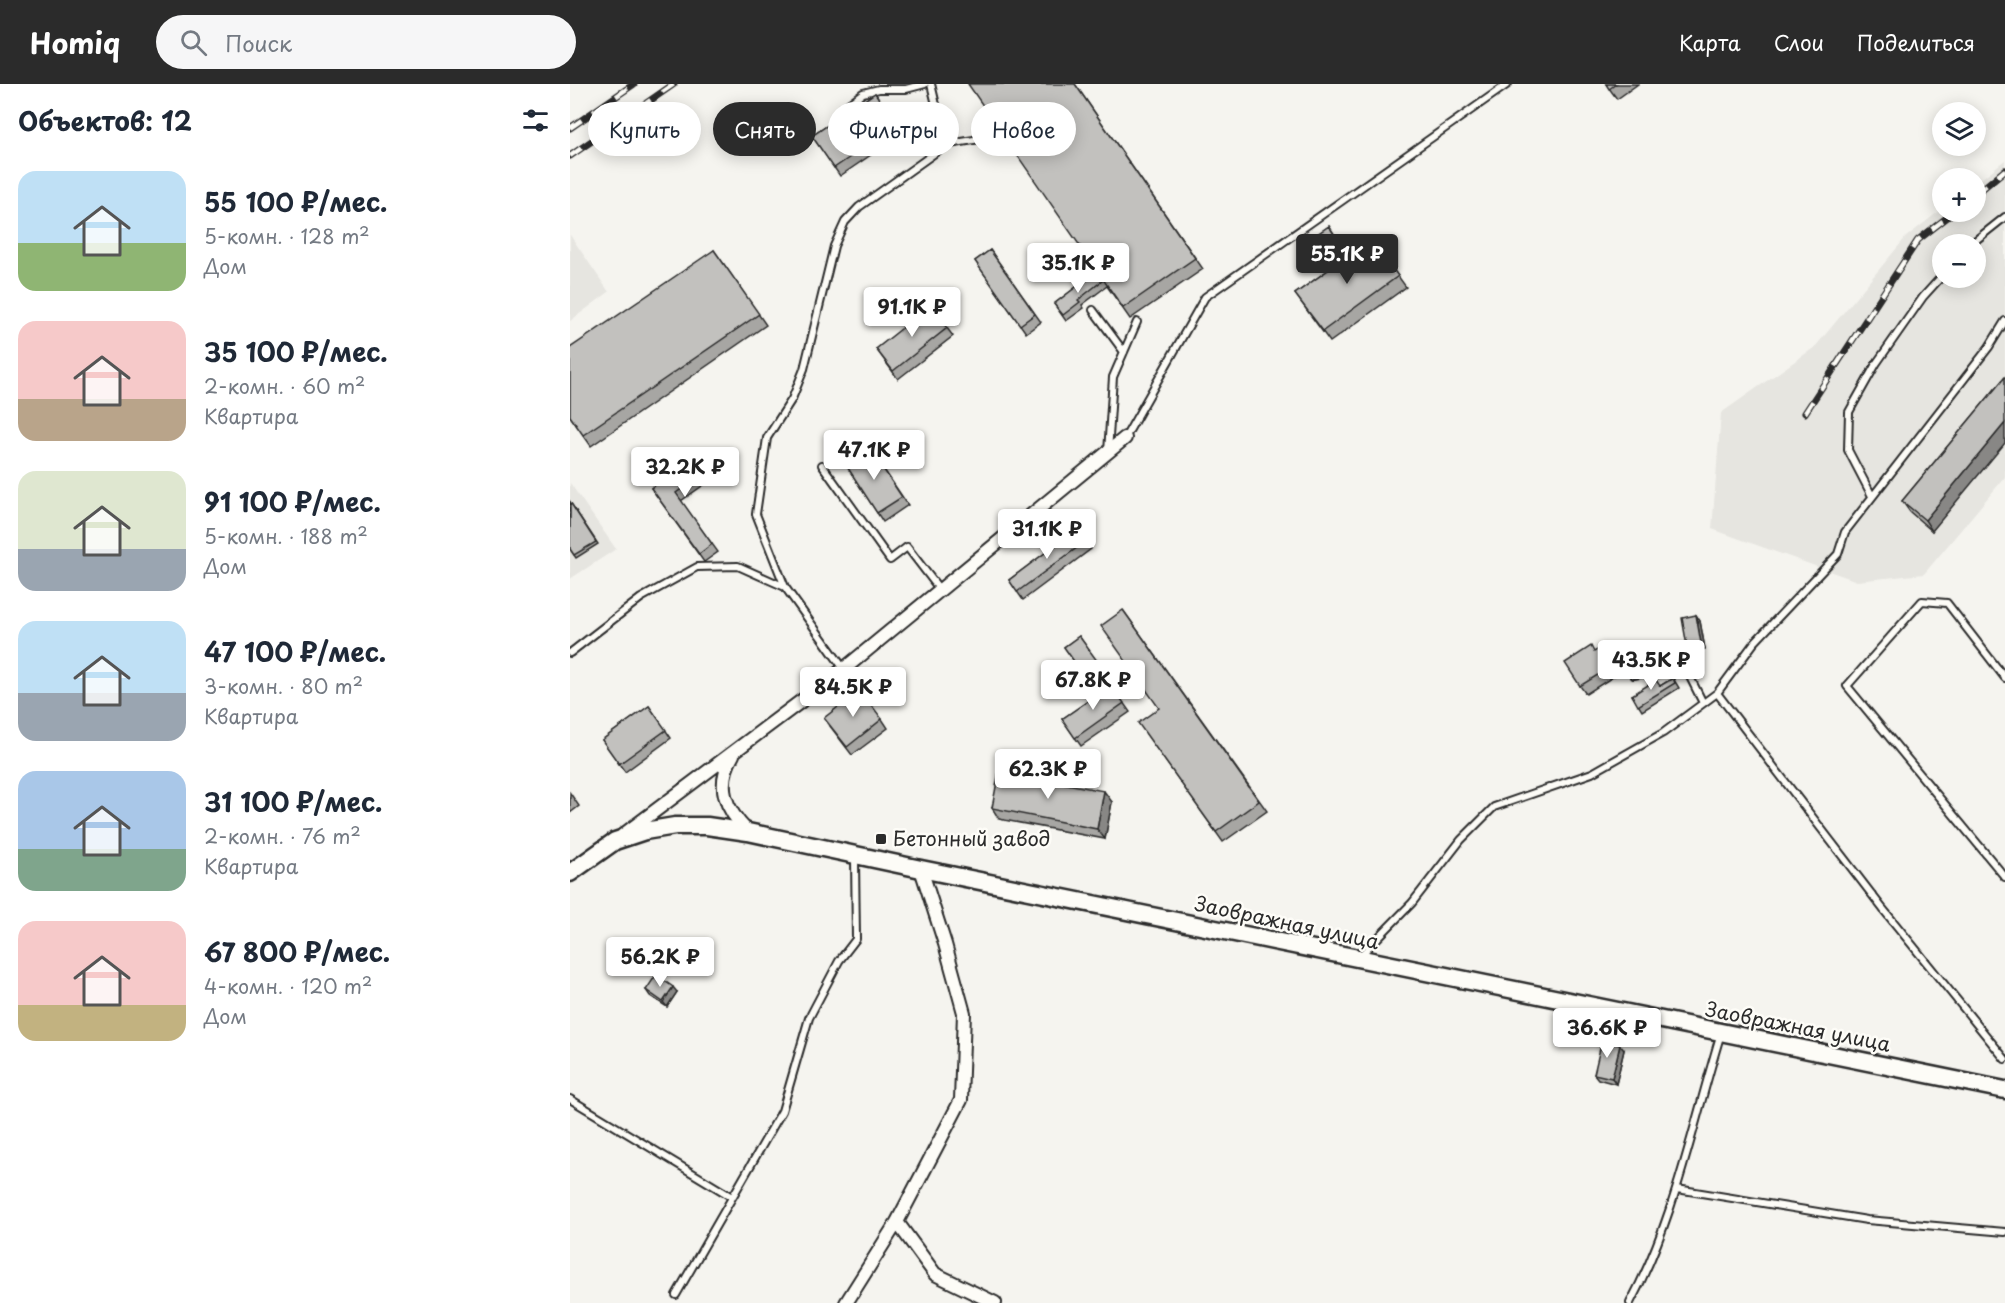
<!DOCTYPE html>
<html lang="ru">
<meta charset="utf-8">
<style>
body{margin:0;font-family:"Playpen Sans",sans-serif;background:#f6f6f7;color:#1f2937;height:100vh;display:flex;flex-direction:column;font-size:22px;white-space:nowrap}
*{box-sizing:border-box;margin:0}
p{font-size:20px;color:#747a83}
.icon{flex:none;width:33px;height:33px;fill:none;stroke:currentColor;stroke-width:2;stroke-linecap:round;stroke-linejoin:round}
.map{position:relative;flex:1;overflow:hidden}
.panel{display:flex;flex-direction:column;background:#fff;width:570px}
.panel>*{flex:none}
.guide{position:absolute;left:18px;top:18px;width:570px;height:54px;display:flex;gap:12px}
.controls{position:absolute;left:1362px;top:18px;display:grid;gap:12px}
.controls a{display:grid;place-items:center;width:54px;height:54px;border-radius:50%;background:#fff;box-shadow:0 3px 15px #0003;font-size:30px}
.price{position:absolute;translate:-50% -51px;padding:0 14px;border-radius:6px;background:#fff;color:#222;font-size:20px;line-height:39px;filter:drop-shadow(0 2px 3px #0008)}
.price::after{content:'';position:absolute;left:50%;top:36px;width:18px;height:14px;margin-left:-9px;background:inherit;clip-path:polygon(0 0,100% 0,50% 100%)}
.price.on{background:#2b2b2b;color:#fff}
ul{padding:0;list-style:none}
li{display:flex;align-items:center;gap:18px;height:150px;padding:0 18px}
li span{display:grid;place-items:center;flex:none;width:168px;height:120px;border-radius:18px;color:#555}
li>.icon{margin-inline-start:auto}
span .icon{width:72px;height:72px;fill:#fffc;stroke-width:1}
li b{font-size:26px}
h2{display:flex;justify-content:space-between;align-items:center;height:72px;padding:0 18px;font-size:26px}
.pill{padding:0 21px;border-radius:27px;background:#fff;box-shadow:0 3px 15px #0003;font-size:21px;line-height:54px}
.pill.on{background:#2b2b2b;color:#fff}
header{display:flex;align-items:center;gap:36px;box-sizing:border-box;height:84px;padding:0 30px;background:#2b2b2b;color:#fff}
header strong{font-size:28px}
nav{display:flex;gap:33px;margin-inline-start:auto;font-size:21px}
.search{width:420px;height:54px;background:#f6f6f7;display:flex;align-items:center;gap:15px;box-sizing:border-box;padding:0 21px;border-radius:33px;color:#747a83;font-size:22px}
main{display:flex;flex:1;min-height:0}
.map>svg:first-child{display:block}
.built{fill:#e6e5e0;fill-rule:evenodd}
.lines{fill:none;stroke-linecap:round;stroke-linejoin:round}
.lane-casing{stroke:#2b2b2b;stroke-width:10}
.street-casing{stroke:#2b2b2b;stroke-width:16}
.secondary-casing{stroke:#2b2b2b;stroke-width:21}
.lane{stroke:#fdfcf7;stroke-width:6}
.street{stroke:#fdfcf7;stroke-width:12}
.secondary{stroke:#fdfcf7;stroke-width:16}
.rail-casing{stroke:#2b2b2b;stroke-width:7}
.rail{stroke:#fdfcf7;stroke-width:4.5;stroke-dasharray:14;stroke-linecap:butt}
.wall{fill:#a7a6a3;stroke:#2b2b2b;stroke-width:1.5}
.shaded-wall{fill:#888785;stroke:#2b2b2b;stroke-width:1.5}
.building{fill:#c2c1be;stroke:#2b2b2b;stroke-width:1.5}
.poi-dot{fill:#2b2b2b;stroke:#fdfcf7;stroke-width:2}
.labels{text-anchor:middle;stroke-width:5;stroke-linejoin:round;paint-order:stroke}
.poi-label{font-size:20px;fill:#2b2b2b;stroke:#fdfcf7;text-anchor:start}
.street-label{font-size:20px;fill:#2b2b2b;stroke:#fdfcf7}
</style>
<header>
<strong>Homiq</strong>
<div class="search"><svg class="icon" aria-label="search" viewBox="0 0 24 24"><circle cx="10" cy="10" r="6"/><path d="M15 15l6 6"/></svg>Поиск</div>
<nav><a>Карта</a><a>Слои</a><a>Поделиться</a></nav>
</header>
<main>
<section class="panel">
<h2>Объектов: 12<svg class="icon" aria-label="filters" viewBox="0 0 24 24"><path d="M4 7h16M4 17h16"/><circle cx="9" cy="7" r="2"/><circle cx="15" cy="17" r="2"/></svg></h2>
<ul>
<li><span style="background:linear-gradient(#bfe0f5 60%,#8fb573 0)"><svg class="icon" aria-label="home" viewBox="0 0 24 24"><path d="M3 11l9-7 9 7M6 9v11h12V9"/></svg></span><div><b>55 100 ₽/мес.</b><p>5-комн. · 128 m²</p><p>Дом</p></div></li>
<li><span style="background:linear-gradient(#f6c9c9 65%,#b9a48a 0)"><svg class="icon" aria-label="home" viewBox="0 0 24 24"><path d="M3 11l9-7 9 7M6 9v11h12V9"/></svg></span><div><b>35 100 ₽/мес.</b><p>2-комн. · 60 m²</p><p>Квартира</p></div></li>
<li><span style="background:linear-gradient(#dfe7d0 65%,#9aa5b1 0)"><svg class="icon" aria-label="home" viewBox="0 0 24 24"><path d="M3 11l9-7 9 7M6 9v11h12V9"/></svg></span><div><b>91 100 ₽/мес.</b><p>5-комн. · 188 m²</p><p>Дом</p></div></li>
<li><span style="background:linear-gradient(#bfe0f5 60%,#9aa5b1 0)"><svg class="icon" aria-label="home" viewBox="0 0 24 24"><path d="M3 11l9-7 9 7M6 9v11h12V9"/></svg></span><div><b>47 100 ₽/мес.</b><p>3-комн. · 80 m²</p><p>Квартира</p></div></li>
<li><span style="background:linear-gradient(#a9c7e8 65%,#7fa58c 0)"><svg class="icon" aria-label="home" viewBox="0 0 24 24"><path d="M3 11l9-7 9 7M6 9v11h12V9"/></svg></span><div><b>31 100 ₽/мес.</b><p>2-комн. · 76 m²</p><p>Квартира</p></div></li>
<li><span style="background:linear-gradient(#f6c9c9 70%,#c2b280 0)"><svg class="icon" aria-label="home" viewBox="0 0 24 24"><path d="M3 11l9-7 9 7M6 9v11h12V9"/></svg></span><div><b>67 800 ₽/мес.</b><p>4-комн. · 120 m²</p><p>Дом</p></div></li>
</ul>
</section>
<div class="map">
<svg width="1435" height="1219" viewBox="0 0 1435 1219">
<rect width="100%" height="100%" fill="#f5f4ef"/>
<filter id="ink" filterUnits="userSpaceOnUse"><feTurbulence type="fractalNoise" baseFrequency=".0167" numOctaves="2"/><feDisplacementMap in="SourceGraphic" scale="12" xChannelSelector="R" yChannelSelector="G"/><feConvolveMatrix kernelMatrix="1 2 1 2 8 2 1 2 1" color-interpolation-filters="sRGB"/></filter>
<g filter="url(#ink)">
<path class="built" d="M1435 76V393L1354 490 1287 497 1142 445 1151 329 1245 263 1336 153 1372 125V128H1406V99ZM1372 160H1406V194H1372Z
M0 151 39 208 0 237Z
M0 399 46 465 0 495Z"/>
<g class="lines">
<defs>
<path id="lane" d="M361 0 373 50V61
M272 25 293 9 309 5H336L355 0
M1401 160 1435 133
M523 226 554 268
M555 354 635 213 938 0
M538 368 543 293 567 238
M252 381 320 476 337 463 370 506
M1302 412 1278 366 1279 328 1306 280 1353 213 1372 192
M0 569 71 514 127 483 168 482 215 503
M274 585 215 503 186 430 197 354 222 315 234 285 264 162 275 138 289 123 369 66 373 61 410 55
M1064 591 1114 581 1133 619
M1435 594 1377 519 1352 517 1277 602 1435 793
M1147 609 1313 825 1435 975
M790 872 842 819 891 756 924 723 1022 689 1093 649 1147 609 1184 559 1268 470 1275 448 1419 263 1435 237
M0 1015 162 1113
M1107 1105 1297 1136 1435 1148
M106 1211 212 1027 239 934 269 877 286 855 285 774
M1060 1219C1105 1135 1123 1040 1151 949"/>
<path id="street" d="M163 671C145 701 155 725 178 748
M53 751 274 585 555 354
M327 1138 365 1190 425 1219
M276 1219 327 1138 391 1016 394 929 375 860 351 785"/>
<path id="secondary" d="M0 789 45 757 75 747 105 742H137L178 748 351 785 1435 1006"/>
</defs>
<use href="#lane" class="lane-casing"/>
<use href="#street" class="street-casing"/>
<use href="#secondary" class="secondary-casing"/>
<use href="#lane" class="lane"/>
<use href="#street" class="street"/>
<use href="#secondary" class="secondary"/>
<defs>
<path id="rail" d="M0 44 64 0
M0 72 104 0
M1406 110 1435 86
M1235 329 1348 156 1384 128"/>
</defs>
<use href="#rail" class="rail-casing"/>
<use href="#rail" class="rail"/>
</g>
<path class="wall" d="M505 0 633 185 560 235 537 202 512 221 514 224 496 237 484 220 527 187Z
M1036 0H1068L1047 15Z
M305 9 333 49 270 92 242 52Z
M759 142 774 165 745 185 730 162Z
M801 155 836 203 760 258 725 210Z
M144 166 196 241 21 362 0 332Z
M420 166 471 238 456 249 405 177Z
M377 244 383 252 328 295 306 265Z
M1435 293 1362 447 1340 428 1332 417Z
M135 365 152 388 111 417 148 468 134 478 81 404Z
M300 365 338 421 313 438 276 381Z
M0 418 28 460 6 474 0 465Z
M507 445 521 465 453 516 439 496Z
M553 526 697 727 653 758 576 650 589 624Z
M1126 531 1130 537 1135 565 1120 567 1117 562Z
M509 552 536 591 521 601 494 563Z
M1025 568 1038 571 1049 589 1016 610 1010 602Z
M1103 594 1109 604 1072 627 1062 611 1090 602Z
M541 601 560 628 511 662 492 635Z
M79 622 101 654 55 688 32 656Z
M312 635 318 644 282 671 260 642Z
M0 709 9 722 0 729Z
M542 718 535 755 429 735 422 724Z
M76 906 107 908 97 923 80 912Z
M1054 966 1046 1000 1028 995 1024 990Z"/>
<path class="shaded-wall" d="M1435 339V359L1362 447 1355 436Z
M1126 531 1130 537 1135 565 1131 559Z
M534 707 542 718 535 755 527 745Z
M103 903 107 908 97 923 93 918Z
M1050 961 1054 966 1046 1000 1042 994Z"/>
<path class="building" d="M398 0H505L625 174 553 224Z
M1036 0H1046L1039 5Z
M305 9 327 41 264 84 242 52Z
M759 142 770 160 741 179 730 162Z
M801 155 828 192 753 247 725 210Z
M144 166 189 230 13 351 0 332V264Z
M420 166 465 230 450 241 405 177Z
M527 187 533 196 508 216 510 218 493 231 484 220Z
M360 222 377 244 323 287 306 265Z
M1435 293V339L1355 436 1332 417Z
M135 365 146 380 106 409 142 460 129 470 81 404Z
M300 365 332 413 307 429 276 381Z
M0 418 26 458 4 471 0 465Z
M507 445 516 457 447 508 439 496Z
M553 526 689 717 646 748 568 639 589 624 531 542Z
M1126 531 1131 559 1117 562 1112 534Z
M509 552 533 585 517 596 494 563Z
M1021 562 1024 568 1032 563 1044 581 1010 602 995 579Z
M1103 594 1105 599 1068 622 1062 611 1086 596 1090 602Z
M541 601 554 619 505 654 492 635Z
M290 606 312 635 277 663 254 634Z
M79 622 96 646 49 680 32 656Z
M429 687 534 707 527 745 422 724Z
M86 891 103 903 93 918 76 906Z
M1032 956 1050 961 1042 994 1024 990Z"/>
</g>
<rect class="poi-dot" x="305" y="749" width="12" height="12" rx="3"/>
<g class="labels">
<g class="poi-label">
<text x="323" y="762">Бетонный завод</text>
</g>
<g class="street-label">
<text transform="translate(717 839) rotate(12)" y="7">Заовражная улица</text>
<text transform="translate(1228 943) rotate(11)" y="7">Заовражная улица</text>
</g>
</g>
</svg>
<div class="controls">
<a><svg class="icon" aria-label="layers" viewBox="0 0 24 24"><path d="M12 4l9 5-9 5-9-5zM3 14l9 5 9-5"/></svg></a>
<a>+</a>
<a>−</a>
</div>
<b class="price on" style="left:777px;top:201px">55.1K ₽</b>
<b class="price" style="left:508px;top:210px">35.1K ₽</b>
<b class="price" style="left:342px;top:254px">91.1K ₽</b>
<b class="price" style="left:304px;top:397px">47.1K ₽</b>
<b class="price" style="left:115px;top:414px">32.2K ₽</b>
<b class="price" style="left:477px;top:476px">31.1K ₽</b>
<b class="price" style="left:1081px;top:607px">43.5K ₽</b>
<b class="price" style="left:523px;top:627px">67.8K ₽</b>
<b class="price" style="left:283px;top:634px">84.5K ₽</b>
<b class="price" style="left:478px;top:716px">62.3K ₽</b>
<b class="price" style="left:90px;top:904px">56.2K ₽</b>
<b class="price" style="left:1037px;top:975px">36.6K ₽</b>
<div class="guide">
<a class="pill">Купить</a>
<a class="pill on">Снять</a>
<a class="pill">Фильтры</a>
<a class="pill">Новое</a>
</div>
</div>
</main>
